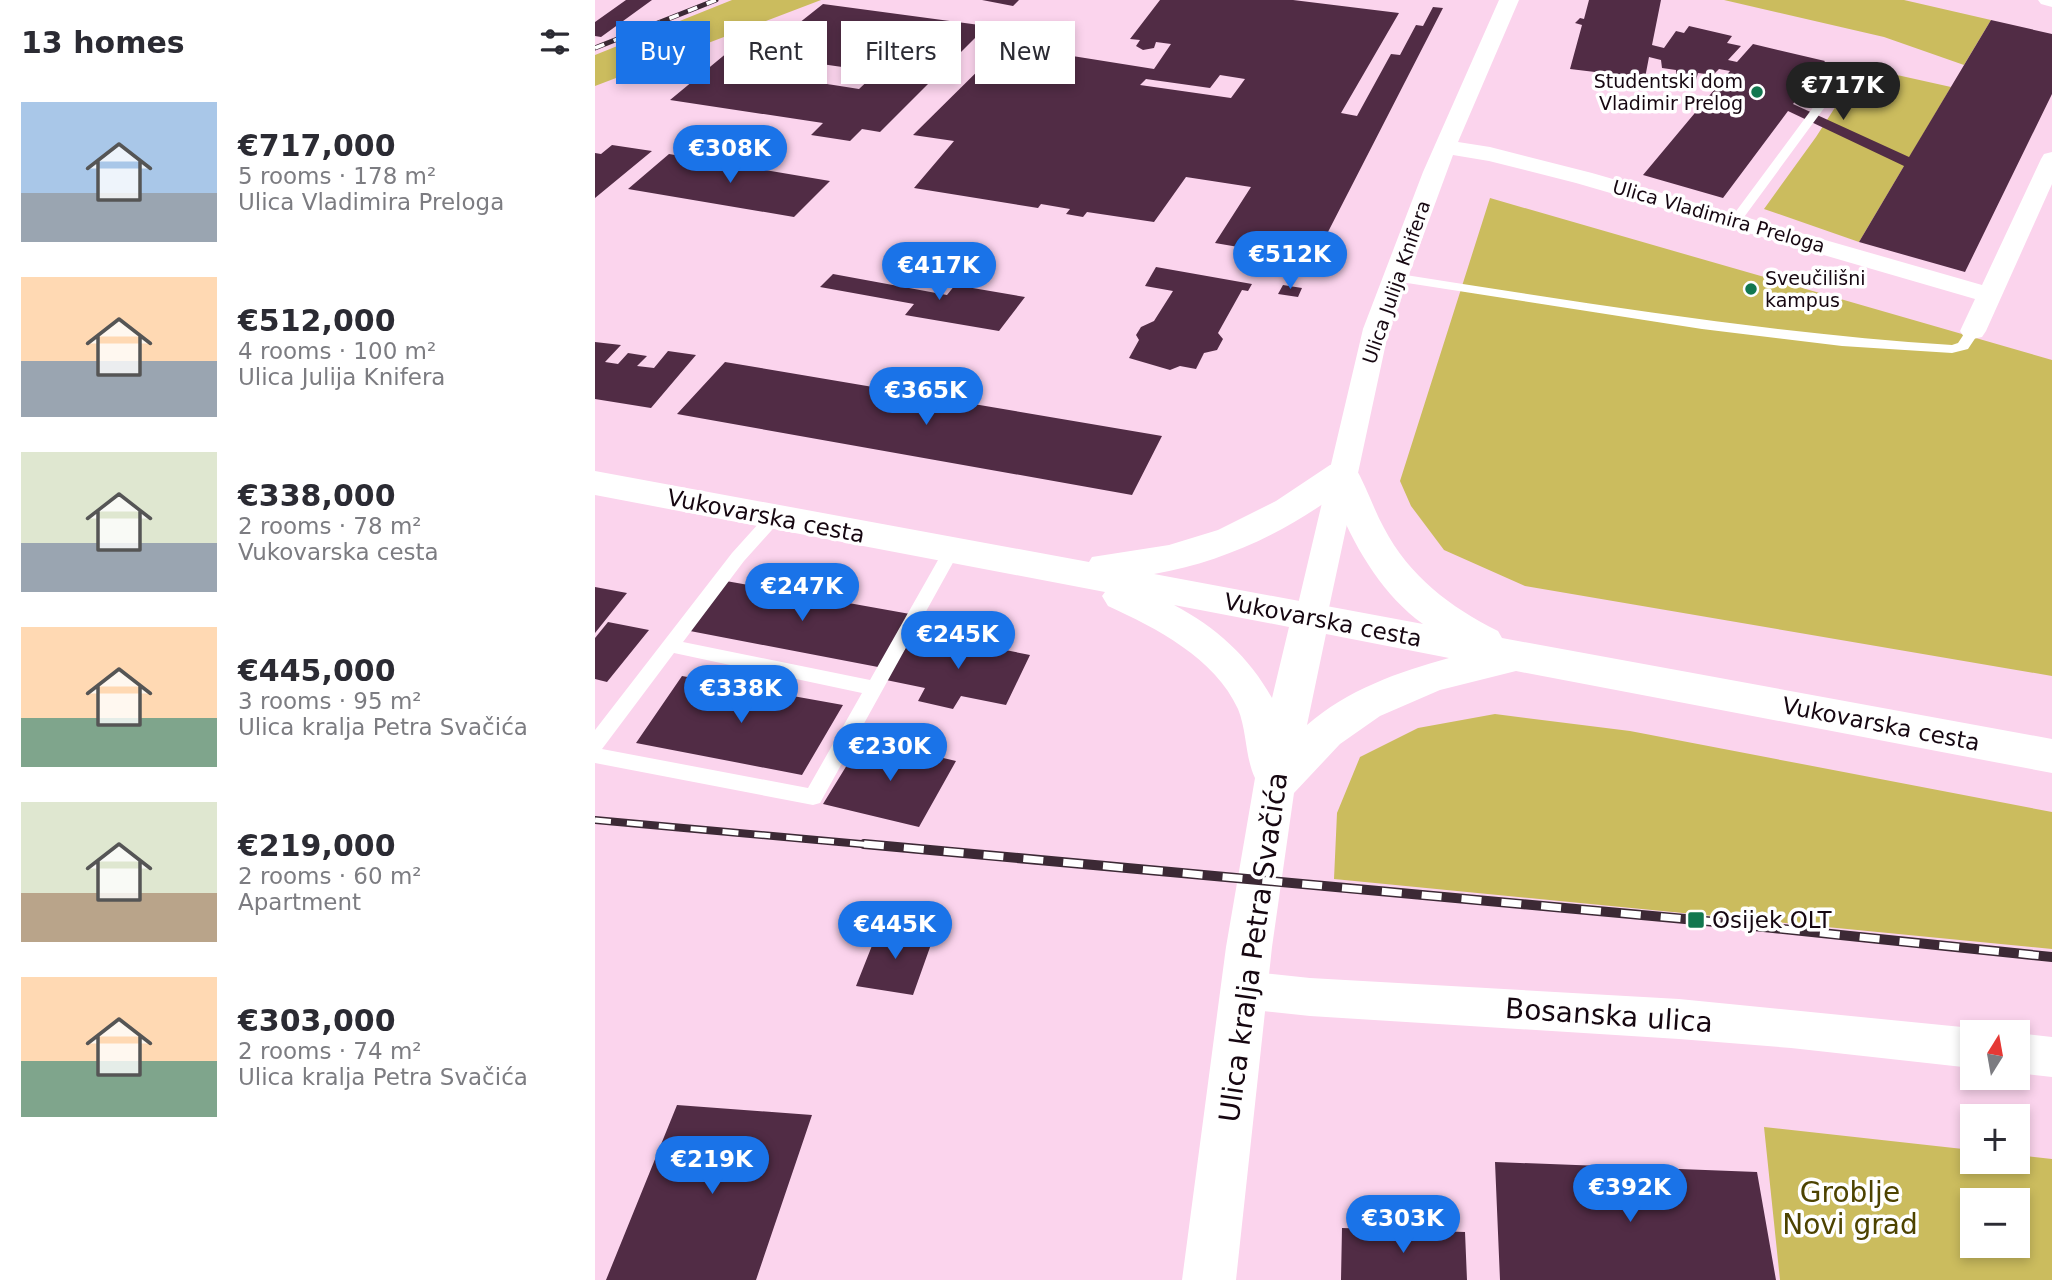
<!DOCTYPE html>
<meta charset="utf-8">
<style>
body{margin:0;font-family:"DejaVu Sans",sans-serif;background:#f2f2f3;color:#2b2b33;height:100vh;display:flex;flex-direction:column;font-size:26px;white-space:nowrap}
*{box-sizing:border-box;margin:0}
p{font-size:23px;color:#7c7c81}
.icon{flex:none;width:38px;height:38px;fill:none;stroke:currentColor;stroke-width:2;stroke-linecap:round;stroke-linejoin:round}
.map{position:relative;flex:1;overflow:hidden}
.drawer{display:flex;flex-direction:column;background:#fff;width:595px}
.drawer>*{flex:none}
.banner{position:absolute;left:21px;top:21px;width:665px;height:63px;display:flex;gap:14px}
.needle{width:46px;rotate:11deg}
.controls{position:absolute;left:1365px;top:1020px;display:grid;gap:14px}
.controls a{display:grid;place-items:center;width:70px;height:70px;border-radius:0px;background:#fff;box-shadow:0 4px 10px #0003;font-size:35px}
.price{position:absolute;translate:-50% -60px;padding:0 16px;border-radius:24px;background:#1a73e8;color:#fff;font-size:23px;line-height:46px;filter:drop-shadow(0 2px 4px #0008)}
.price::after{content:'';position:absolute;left:50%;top:42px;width:21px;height:16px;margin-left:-10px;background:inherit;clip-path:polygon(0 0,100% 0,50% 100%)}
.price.on{background:#222;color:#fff}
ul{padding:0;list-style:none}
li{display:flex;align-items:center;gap:21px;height:175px;padding:0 21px}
li span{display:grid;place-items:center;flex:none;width:196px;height:140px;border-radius:0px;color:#555}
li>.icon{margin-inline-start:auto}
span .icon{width:84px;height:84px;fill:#fffc;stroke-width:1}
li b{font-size:30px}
h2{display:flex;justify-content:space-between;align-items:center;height:84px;padding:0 21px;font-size:30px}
.tag{padding:0 24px;border-radius:0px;background:#fff;box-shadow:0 4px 10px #0003;font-size:24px;line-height:63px}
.tag.on{background:#1a73e8;color:#fff}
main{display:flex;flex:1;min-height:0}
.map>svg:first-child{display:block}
.green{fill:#cbbc5e;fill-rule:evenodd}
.building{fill:#512c45;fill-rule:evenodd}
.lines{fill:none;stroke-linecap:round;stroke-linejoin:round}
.lane{fill:#fff;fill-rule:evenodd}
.street{fill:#fff;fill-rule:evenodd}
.secondary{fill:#fff;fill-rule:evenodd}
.rail-far2-casing{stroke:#3c2935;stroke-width:5}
.rail-far1-casing{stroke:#3c2935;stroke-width:8}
.rail-casing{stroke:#3c2935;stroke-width:10}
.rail-far2{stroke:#fff;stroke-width:3.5;stroke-dasharray:10;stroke-linecap:butt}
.rail-far1{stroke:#fff;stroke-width:5;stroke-dasharray:16;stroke-linecap:butt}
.rail{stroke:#fff;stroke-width:7;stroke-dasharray:20;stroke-linecap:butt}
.poi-dot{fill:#12774f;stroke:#fff;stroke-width:2.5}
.labels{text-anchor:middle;stroke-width:7;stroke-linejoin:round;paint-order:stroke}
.far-poi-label{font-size:19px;fill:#160711;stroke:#fff;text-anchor:end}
.far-street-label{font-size:19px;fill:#160711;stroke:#fff}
.street-label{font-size:23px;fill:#160711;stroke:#fff}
.poi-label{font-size:23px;fill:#160711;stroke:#fff;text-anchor:start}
.near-street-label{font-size:28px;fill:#160711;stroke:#fff}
.near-park-label{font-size:28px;fill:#4d4300;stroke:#fff}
</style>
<main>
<section class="drawer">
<h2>13 homes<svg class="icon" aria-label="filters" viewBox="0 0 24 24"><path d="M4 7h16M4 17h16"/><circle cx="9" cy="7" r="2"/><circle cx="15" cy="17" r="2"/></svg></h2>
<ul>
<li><span style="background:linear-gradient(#a9c7e8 65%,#9aa5b1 0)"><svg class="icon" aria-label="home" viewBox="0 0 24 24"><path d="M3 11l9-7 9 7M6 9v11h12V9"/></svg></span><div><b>€717,000</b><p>5 rooms · 178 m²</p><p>Ulica Vladimira Preloga</p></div></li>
<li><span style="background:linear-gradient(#ffd9b3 60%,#9aa5b1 0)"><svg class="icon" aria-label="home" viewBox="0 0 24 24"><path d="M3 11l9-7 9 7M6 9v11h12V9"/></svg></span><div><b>€512,000</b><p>4 rooms · 100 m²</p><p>Ulica Julija Knifera</p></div></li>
<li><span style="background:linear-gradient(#dfe7d0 65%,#9aa5b1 0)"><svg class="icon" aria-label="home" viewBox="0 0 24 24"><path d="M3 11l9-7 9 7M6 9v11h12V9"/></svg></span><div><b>€338,000</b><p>2 rooms · 78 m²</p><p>Vukovarska cesta</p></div></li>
<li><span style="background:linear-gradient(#ffd9b3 65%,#7fa58c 0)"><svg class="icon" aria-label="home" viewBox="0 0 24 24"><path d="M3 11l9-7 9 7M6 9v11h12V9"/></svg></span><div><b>€445,000</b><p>3 rooms · 95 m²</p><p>Ulica kralja Petra Svačića</p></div></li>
<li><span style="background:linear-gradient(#dfe7d0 65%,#b9a48a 0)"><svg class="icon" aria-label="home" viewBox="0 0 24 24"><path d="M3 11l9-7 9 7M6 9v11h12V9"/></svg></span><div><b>€219,000</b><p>2 rooms · 60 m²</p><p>Apartment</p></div></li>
<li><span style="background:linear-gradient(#ffd9b3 60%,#7fa58c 0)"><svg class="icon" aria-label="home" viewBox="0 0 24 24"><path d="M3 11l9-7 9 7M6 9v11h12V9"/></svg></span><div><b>€303,000</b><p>2 rooms · 74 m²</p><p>Ulica kralja Petra Svačića</p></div></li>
</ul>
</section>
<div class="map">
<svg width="1457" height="1280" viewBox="0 0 1457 1280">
<rect width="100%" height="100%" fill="#fbd4ed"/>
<path class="green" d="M137 0H226L0 86V55Z
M1129 0H1309L1396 20 1369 65 1289 37Z
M1266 67 1356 87 1264 242 1169 209 1221 137Z
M895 198 1457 360V676L930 586 849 550 816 506 805 481Z
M900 714 1035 731 1457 812V949L739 879 742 813 765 757 823 728Z
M1169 1127 1377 1150V1162H1423V1155L1457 1159V1280H1185ZM1377 1200H1423V1246H1377Z"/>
<path class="building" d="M31 0H57L6 37 0 36V22Z
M387 0H424L418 6Z
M565 0H698L804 13 746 113 762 116 796 54 805 55 821 25 828 26 838 7 848 8 715 267 687 262 691 255 620 243 656 187 591 177 559 222 492 212 488 217 471 214 475 209 446 204 443 208 319 188 359 141 318 135 409 45 559 69 576 44 561 42 559 48 548 50 541 46 545 40 535 39ZM625 75 650 79 636 98 545 85 551 79 615 88Z
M994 0H1066L1057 45 1069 48 1081 31 1089 33 1094 26 1137 36 1132 43 1146 46 1133 60 1142 62 1158 44 1230 61 1198 104 1314 157 1396 20 1457 34V94L1370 272 1264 242 1309 166 1193 111 1128 198 1048 175 1135 71 1124 69 1118 75 1103 73 1101 80 1081 77V70L1067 68 1066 60 1054 57 1050 78 975 69 987 25 980 23 985 18 989 19Z
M228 4 392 26 338 80 150 53 179 29 194 31Z
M133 52 173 58 155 72 264 89 280 74 335 82 285 132 267 129 255 141 216 135 228 123 75 100Z
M17 145 57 151 0 198V153L6 154Z
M74 154 235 181 199 217 33 189Z
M561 267 657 284 653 291 647 290 623 333 628 339 622 350 609 353 601 369 585 366 575 370 534 358 544 340 541 335 546 327 559 321 578 291 550 286Z
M238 274 352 295 360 285 430 297 404 331 310 315 319 304 225 287Z
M688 285 707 288 703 297 683 294Z
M0 342 26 345 10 362 23 364 33 353 52 356 42 366 59 368 73 351 101 355 56 408 0 399Z
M130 362 567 436 537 495 82 414Z
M131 581 315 614 283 667 95 631Z
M0 587 32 593 0 633Z
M13 622 54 630 12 682 0 679V638Z
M320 632 435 655 411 705 366 696 358 709 323 701 330 688 291 680Z
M87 676 248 705 207 775 41 743Z
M268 739 361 761 324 827 228 804Z
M284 928 339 936 318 995 261 986Z
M82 1105 217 1115 161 1280H11Z
M900 1162 1162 1172 1181 1280H905Z
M747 1228 870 1232 872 1280H746Z"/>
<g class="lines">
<path class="lane" d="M1225 98 1235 100 1144 224H1136V218Z
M798 273C984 302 1169 333 1357 345L1363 343 1373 328 1378 327 1385 331 1373 349 1357 353 1247 346 1107 329 793 280V274Z
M179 511 187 517 185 521 149 561 88 642 275 680 351 546 357 544 365 550 225 803 218 805 0 763V730L137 553 173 513ZM79 653 267 693 213 788 7 749Z"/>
<path class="street" d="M904 0H924L863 142 895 147 997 173 1387 285 1446 159 1449 154 1457 152V184L1391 331 1387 337 1378 339 1369 337 1365 331 1380 299 981 183 894 161 858 155 794 329 732 617 728 626 716 629 704 626 700 617 768 329 828 172Z
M1443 0H1457V7L1446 4Z
M649 971 715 978 1084 999 1377 1028 1389 1032H1377V1068L1196 1048 1084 1039 715 1016 649 1009 635 1003 629 990 635 977Z
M1423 1033 1457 1037V1077L1423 1073Z"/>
<path class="secondary" d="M747 461 759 465C771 485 778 508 789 528 814 576 855 607 903 631L907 638 1457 739V773L921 671 845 690 785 716 745 744 699 793 677 947 641 1280H587L631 947 660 778C650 757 652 731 643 709 620 658 561 628 513 606L507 596 510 592 0 495V471L494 562 497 557 574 545 623 530 681 501 735 465ZM739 496C757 543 786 594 828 624L559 574C623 563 686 535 739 496ZM579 605 694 627 677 698C654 657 621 627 579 605ZM731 634 854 658C803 672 752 690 712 725Z"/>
<defs>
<path id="rail-far2" d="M0 48 121 0"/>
<path id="rail-far1" d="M0 820 288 846"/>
<path id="rail" d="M269 844 1101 920 1457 957"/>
</defs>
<use href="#rail-far2" class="rail-far2-casing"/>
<use href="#rail-far1" class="rail-far1-casing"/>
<use href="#rail" class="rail-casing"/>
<use href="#rail-far2" class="rail-far2"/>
<use href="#rail-far1" class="rail-far1"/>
<use href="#rail" class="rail"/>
</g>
<g class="poi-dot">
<circle cx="1162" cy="92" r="7"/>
<circle cx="1156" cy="289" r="7"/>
<rect x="1092" y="911" width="18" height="18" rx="3.5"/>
</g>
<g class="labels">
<g class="far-poi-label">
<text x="1148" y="88">Studentski dom<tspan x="1148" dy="22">Vladimir Prelog</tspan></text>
<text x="1170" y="285" text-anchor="start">Sveučilišni<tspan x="1170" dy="22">kampus</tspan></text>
</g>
<g class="far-street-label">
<text transform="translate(1124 216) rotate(16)" y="7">Ulica Vladimira Preloga</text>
<text transform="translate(801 282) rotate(-71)" y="7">Ulica Julija Knifera</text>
</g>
<g class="street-label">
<text transform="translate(171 516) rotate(11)" y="8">Vukovarska cesta</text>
<text transform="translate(728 620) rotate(11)" y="8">Vukovarska cesta</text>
<text transform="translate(1286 724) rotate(11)" y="8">Vukovarska cesta</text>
</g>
<g class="poi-label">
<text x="1117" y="928">Osijek OLT</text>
</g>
<g class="near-street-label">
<text transform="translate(658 947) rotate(-82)" y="10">Ulica kralja Petra Svačića</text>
<text transform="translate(1014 1015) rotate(4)" y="10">Bosanska ulica</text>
</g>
<g class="near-park-label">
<text x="1255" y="1202">Groblje<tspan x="1255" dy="32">Novi grad</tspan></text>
</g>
</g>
</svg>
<div class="controls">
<a><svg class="needle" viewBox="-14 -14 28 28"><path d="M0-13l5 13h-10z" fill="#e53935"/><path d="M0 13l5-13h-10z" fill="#7c7c81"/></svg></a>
<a>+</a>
<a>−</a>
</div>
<b class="price on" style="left:1248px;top:122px">€717K</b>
<b class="price" style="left:135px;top:185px">€308K</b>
<b class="price" style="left:695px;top:291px">€512K</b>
<b class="price" style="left:344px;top:302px">€417K</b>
<b class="price" style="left:331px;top:427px">€365K</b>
<b class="price" style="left:207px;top:623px">€247K</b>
<b class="price" style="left:363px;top:671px">€245K</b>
<b class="price" style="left:146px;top:725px">€338K</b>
<b class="price" style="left:295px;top:783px">€230K</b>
<b class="price" style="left:300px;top:961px">€445K</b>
<b class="price" style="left:117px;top:1196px">€219K</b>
<b class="price" style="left:1035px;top:1224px">€392K</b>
<b class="price" style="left:808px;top:1255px">€303K</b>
<div class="banner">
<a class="tag on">Buy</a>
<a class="tag">Rent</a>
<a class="tag">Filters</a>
<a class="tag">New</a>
</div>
</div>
</main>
